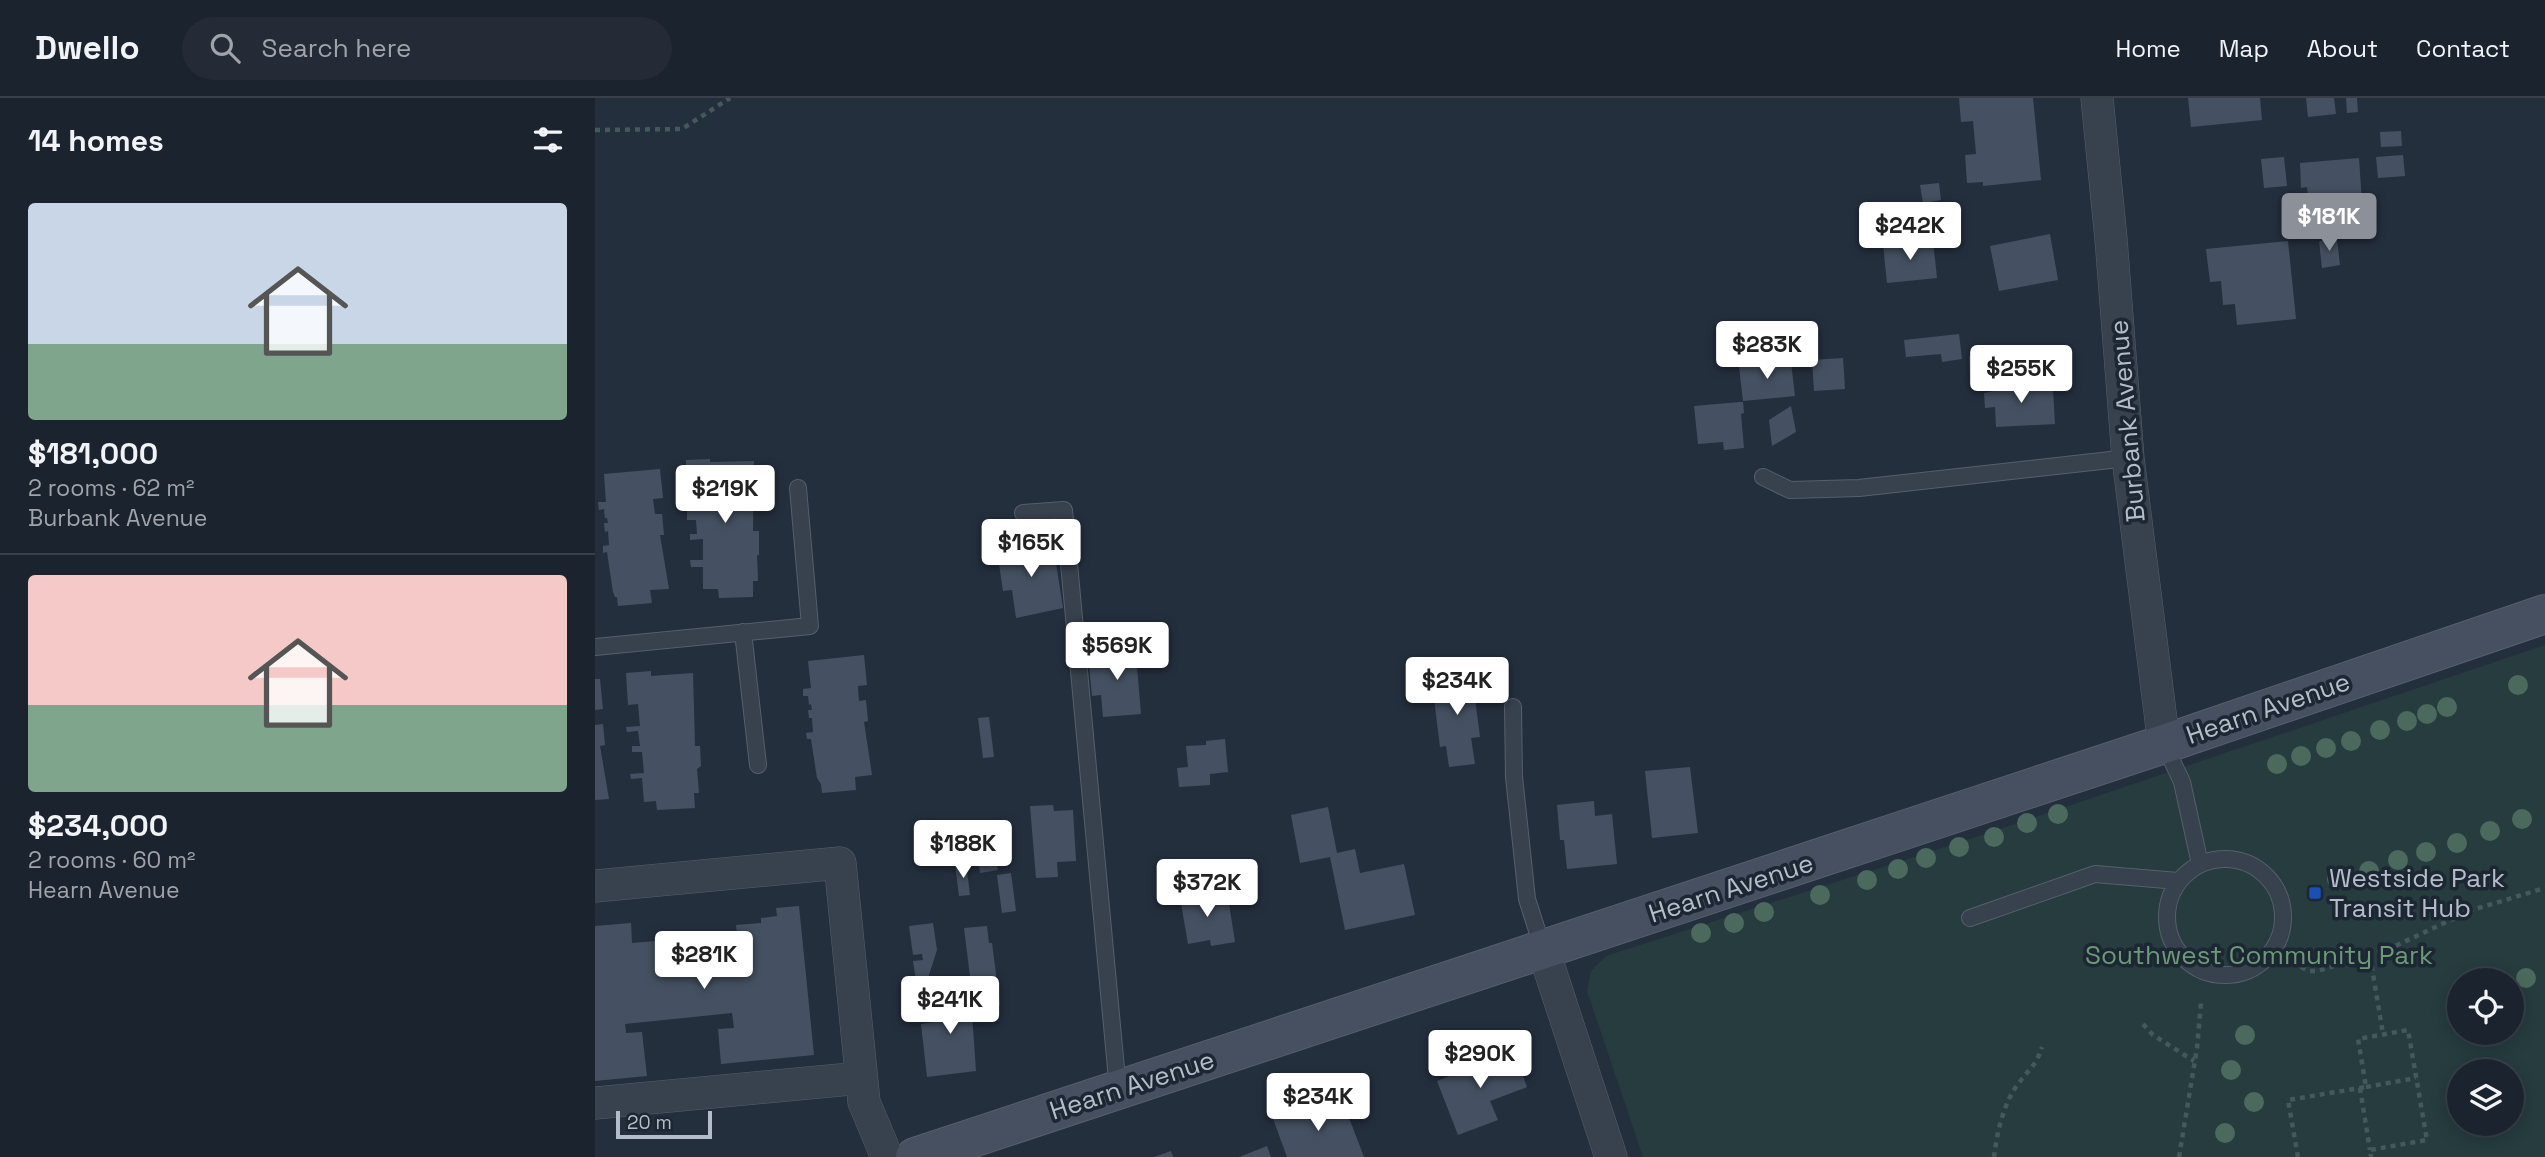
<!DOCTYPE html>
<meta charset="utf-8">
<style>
body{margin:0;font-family:"Space Grotesk",sans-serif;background:#242b36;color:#f1f3f6;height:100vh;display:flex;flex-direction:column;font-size:26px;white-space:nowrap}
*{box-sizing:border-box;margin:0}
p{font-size:23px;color:#a0a4aa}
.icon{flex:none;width:38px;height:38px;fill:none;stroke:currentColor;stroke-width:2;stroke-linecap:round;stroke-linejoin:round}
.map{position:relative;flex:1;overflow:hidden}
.sheet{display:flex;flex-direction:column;background:#1b232e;width:595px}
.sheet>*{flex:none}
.buttons{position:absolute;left:1852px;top:870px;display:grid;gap:14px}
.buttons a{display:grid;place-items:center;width:77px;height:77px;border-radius:50%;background:#1b232e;box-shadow:0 4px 18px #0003,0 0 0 2px #39404a;font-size:35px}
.scale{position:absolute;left:21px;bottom:18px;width:96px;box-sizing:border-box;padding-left:7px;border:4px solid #b4bcc9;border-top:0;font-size:19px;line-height:24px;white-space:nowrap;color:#b4bcc9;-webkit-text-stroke:5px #1d2633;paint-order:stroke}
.price{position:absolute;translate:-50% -60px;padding:0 16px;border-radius:7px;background:#fff;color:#222;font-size:23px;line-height:46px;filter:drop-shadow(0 2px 4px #0008)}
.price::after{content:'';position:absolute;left:50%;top:42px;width:21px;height:16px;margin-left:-10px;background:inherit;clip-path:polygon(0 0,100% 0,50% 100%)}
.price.current{background:#8c9099;color:#fff}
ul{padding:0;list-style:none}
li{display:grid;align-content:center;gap:14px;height:371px;padding:0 28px}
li+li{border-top:2px solid #39404a}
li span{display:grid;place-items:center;height:217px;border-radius:7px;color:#555}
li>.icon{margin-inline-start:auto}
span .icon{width:126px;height:126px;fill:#fffc;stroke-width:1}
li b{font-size:30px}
h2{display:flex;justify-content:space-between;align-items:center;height:84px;padding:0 28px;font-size:30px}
header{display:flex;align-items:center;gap:42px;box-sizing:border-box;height:98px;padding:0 35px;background:#1b232e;border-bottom:2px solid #39404a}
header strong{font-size:33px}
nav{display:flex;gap:38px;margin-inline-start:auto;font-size:24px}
.search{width:490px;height:63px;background:#242b36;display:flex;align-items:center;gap:18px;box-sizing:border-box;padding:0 24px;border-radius:38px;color:#a0a4aa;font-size:26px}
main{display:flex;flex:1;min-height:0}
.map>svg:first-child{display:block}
.green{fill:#263c3f;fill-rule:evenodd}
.building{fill:#455162}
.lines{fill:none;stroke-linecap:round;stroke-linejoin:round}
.service-casing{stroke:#565f6c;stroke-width:18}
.minor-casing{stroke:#565f6c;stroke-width:33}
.secondary-casing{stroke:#565f6c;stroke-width:40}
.path{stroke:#44595c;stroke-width:4.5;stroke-dasharray:5 5;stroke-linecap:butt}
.service{stroke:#38414e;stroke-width:16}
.minor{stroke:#38414e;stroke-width:32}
.secondary{stroke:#465061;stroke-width:38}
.tree{fill:#4b6a5d}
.transit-dot{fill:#1a4fb4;stroke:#1d2633;stroke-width:2.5}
.labels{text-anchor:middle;stroke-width:7;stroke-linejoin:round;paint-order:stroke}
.street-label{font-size:26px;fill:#b4bcc9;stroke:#1d2633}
.poi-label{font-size:26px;fill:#b4bcc9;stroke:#1d2633;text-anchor:start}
.park-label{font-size:26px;fill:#6b9a76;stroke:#1d2633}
</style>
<header>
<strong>Dwello</strong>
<div class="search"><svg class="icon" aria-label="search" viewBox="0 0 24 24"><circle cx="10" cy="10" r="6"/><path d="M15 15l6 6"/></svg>Search here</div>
<nav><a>Home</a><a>Map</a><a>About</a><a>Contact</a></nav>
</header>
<main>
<section class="sheet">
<h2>14 homes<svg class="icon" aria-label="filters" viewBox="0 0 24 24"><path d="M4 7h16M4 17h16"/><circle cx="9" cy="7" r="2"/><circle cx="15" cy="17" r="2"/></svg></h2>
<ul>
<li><span style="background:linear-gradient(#c9d6e8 65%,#7fa58c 0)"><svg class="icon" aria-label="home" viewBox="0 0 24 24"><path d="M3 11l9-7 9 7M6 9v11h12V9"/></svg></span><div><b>$181,000</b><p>2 rooms · 62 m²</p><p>Burbank Avenue</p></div></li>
<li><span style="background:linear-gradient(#f6c9c9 60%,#7fa58c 0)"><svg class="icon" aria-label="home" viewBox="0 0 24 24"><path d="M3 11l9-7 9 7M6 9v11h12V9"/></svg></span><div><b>$234,000</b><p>2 rooms · 60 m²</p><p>Hearn Avenue</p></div></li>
</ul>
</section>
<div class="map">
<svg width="1950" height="1059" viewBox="0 0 1950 1059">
<rect width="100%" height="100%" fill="#242f3e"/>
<path class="green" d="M1950 547V1059H1048L992 893 996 873 1011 858 1387 737ZM1864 882H1916V934H1864ZM1864 973H1916V1026H1864Z"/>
<path class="building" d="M1364 0H1438L1446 82 1388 88V84L1372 85 1370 57 1381 56 1378 23 1366 24Z
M1593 0H1665L1667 22 1596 29Z
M1711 0H1739L1741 16 1713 19Z
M1751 0H1762L1763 14 1752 15Z
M1806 33 1807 48 1786 49 1785 34Z
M1808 57 1810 78 1783 80 1781 59Z
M1689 59 1692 88 1669 90 1666 61Z
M1764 60 1767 105 1714 106 1712 89 1706 90 1705 65Z
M1344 85 1346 102 1328 105 1325 87Z
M1455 136 1463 182 1404 193 1395 148Z
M1742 141 1745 167 1727 170 1724 143Z
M1338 142 1342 180 1292 185 1288 147Z
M1693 143 1701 221 1642 227 1640 206 1628 207 1626 183 1615 184 1611 151Z
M1364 236 1367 261 1347 264 1346 256 1311 259 1309 242Z
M1403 256 1404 276 1375 279 1374 258Z
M1248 260 1250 291 1219 293 1217 262Z
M1196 264 1200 298 1148 303 1144 269Z
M1431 282V292L1458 291 1460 326 1401 329 1400 309 1390 310 1389 295 1399 293 1398 284Z
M1145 304H1148L1149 315 1146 316 1149 350 1129 352 1128 344 1103 346 1099 308Z
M1196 308 1201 334 1177 348 1174 322Z
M115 361V364L159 363 158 433H164V457H162L163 483H158V499L124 500 123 491H108V469H96L95 462H108V441L95 442V436H102L101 422H92V413H104L103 394H91V362Z
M65 371 68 400 58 401 60 416H67L69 437H65L74 491 55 492 57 505 23 508 22 499H20L18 494 12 454 8 455V448L14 447 13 433 10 434 9 425H13L12 420H10L9 411 4 412 3 404H11L9 376Z
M444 443 446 454 459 452 468 510 421 520 417 492 408 493 403 459 414 458 413 448Z
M540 546 546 616 508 619 506 597 497 598 494 567 504 566 503 562 517 561 515 548Z
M269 557 272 587 263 588 264 603 271 602 273 623 269 624 277 677 260 679 261 692 227 695 226 686 222 680 216 641H212L211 635 218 634 217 620H214L213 612H217L216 606 214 607 213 598H208V591L216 590 213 563Z
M868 568 870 578 877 577 885 639 876 640 880 666 854 669 851 648 845 649 837 585 857 583 855 569Z
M56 573V578L98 575 100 648H105L106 668 102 671 104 695H99L100 710 62 712 61 703 49 704 47 680 36 681 35 676 49 675 47 654H37V648H45L43 633 32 634 31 629 45 628 43 606 33 607 31 575Z
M0 581H5L8 611 0 612Z
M394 619 399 659 388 660 383 620Z
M8 626 10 647 5 648 14 701 0 702V627Z
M630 641 633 674 615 676V687L584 689 582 670 593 669 591 648 611 647V643Z
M1095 669 1103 735 1057 740 1050 673Z
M999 703 1000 718 1017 716 1022 766 972 771 969 742H965L962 707Z
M458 707 459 713 478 712 481 763 462 764 463 779 441 780 435 708Z
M733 709 742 755 760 751 765 775 809 766 820 817 750 832 735 759 705 765 696 717Z
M392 725 393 737 334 740 333 728Z
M400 758 403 772 385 775 383 760Z
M371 765 375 797 364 798 360 767Z
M416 775 421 813 407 815 402 777Z
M602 791 604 804 633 799 640 844 616 848 615 842 593 846 584 794Z
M204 808 219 957 126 966 123 931 139 930 137 915 30 926 31 935 47 934 52 978 0 983V828L36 825 37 845 142 836 141 827 166 825V820L182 818 181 810Z
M338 825 342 852 332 883 322 889 318 863 328 862 327 856 318 857 314 828Z
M392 828 394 845H397L405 907 379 911 369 830Z
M371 891 374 915H377L381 973 332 979 326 926 340 924 339 913H343L340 895Z
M919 953 932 989 895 1003 903 1022 863 1037 842 983 857 977 854 970 881 960 884 966Z
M748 1004 769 1059H692L677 1018 711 1005 715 1016Z
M672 1048 676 1059H644Z
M576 1053 578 1059H559Z"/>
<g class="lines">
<defs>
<path id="service" d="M1168 379 1195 392 1264 390 1533 360
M428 415 469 412 523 992
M148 534 163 667
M0 549 215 528 203 390
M918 609 919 679 932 801 948 851
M1569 646 1587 684 1605 766
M1572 819a58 58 0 1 1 116 0a58 58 0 1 1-116 0Z
M1375 820 1500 776 1583 783"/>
<path id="minor" d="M1502 0 1516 141 1533 360 1569 646
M0 788 245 765 269 1004 292 1059
M948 851 1016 1059
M0 1005 266 980"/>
<path id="secondary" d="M320 1059 1569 646 1950 516"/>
</defs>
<use href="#service" class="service-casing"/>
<use href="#minor" class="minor-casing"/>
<use href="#secondary" class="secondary-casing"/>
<path class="path" d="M0 32 87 31 135 0
M1775 858 1788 936
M1706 869 1714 873H1723L1798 849 1877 812 1950 790
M1548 926 1558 937 1599 963
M1771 989 1821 980
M1765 990 1775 1052
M1399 1059C1402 1035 1408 1006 1423 986 1434 971 1441 968 1447 949
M1584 1059 1602 950 1606 905
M1703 1059 1693 1002 1771 989 1763 941 1813 932 1832 1042 1775 1052 1776 1059"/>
<use href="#service" class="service"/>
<use href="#minor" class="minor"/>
<use href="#secondary" class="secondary"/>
</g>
<g class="tree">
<circle cx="1923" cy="587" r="10"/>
<circle cx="1852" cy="609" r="10"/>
<circle cx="1832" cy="616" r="10"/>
<circle cx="1812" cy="623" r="10"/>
<circle cx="1785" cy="632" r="10"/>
<circle cx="1756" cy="643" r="10"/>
<circle cx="1731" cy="650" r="10"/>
<circle cx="1706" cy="658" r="10"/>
<circle cx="1682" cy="666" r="10"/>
<circle cx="1463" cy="716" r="10"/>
<circle cx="1927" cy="721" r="10"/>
<circle cx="1432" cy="725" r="10"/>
<circle cx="1895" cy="733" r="10"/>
<circle cx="1399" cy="739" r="10"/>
<circle cx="1862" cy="745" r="10"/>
<circle cx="1364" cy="749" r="10"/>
<circle cx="1831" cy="754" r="10"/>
<circle cx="1331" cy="760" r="10"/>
<circle cx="1803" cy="762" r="10"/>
<circle cx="1303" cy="771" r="10"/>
<circle cx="1774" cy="773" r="10"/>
<circle cx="1742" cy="781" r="10"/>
<circle cx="1272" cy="782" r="10"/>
<circle cx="1225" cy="797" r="10"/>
<circle cx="1169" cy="814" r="10"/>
<circle cx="1139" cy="825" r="10"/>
<circle cx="1106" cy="835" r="10"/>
<circle cx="1931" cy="880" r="10"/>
<circle cx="1650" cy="937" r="10"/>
<circle cx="1636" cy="972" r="10"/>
<circle cx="1659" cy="1004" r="10"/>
<circle cx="1630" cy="1035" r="10"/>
</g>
<rect class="transit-dot" x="1713" y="788" width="14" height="14" rx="3.5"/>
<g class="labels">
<g class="street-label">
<text transform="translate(1532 323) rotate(-95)" y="9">Burbank Avenue</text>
<text transform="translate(1673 610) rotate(-19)" y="9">Hearn Avenue</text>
<text transform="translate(1136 790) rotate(-18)" y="9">Hearn Avenue</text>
<text transform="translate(537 987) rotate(-18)" y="9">Hearn Avenue</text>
</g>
<g class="poi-label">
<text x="1734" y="789">Westside Park<tspan x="1734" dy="30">Transit Hub</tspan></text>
</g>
<g class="park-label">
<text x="1664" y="866">Southwest Community Park</text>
</g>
</g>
</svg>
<div class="buttons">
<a><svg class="icon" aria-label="locate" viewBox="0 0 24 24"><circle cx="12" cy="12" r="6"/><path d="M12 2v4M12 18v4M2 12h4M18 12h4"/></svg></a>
<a><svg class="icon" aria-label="layers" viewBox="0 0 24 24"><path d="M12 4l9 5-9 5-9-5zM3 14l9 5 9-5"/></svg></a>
</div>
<div class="scale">20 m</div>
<b class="price current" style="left:1734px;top:155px">$181K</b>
<b class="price" style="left:1315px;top:164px">$242K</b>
<b class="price" style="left:1172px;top:283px">$283K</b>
<b class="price" style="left:1426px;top:307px">$255K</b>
<b class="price" style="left:130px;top:427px">$219K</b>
<b class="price" style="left:436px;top:481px">$165K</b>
<b class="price" style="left:522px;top:584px">$569K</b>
<b class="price" style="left:862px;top:619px">$234K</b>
<b class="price" style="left:368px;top:782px">$188K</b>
<b class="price" style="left:612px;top:821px">$372K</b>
<b class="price" style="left:109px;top:893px">$281K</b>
<b class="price" style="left:355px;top:938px">$241K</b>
<b class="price" style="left:885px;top:992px">$290K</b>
<b class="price" style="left:723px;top:1035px">$234K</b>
</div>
</main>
